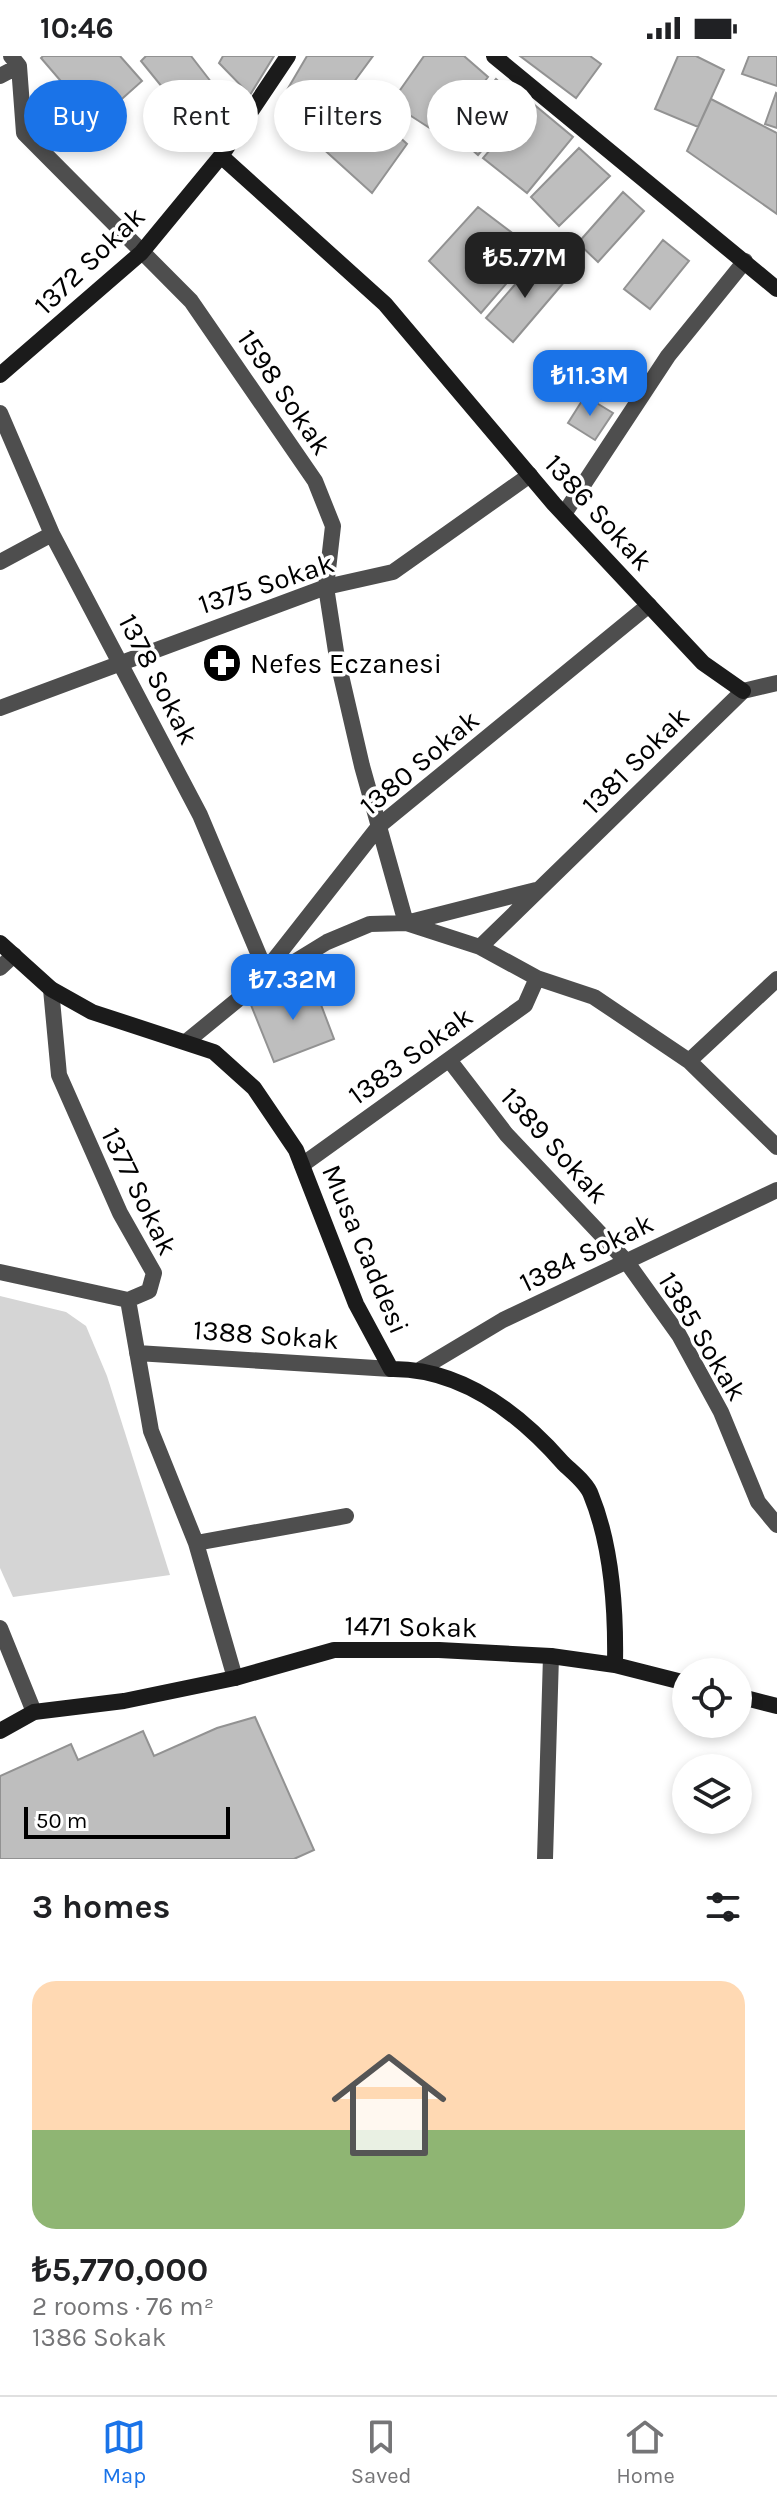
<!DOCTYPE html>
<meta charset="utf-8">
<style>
body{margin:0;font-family:Karla,sans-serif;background:#f6f6f6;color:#202124;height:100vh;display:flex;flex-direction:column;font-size:30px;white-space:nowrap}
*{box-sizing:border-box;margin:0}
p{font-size:26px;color:#757577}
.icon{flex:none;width:44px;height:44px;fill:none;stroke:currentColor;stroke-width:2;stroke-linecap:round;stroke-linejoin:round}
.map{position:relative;height:1803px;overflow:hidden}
.panel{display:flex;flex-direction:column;background:#fff;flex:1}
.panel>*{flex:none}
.banner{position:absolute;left:24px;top:24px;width:730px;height:72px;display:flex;gap:16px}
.fabs{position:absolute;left:672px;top:1602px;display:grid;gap:16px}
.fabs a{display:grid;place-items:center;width:80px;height:80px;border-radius:50%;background:#fff;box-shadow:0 4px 12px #0003;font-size:40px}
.scale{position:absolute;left:24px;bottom:20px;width:206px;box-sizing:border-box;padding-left:8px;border:4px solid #000;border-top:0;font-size:22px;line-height:28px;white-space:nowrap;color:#000;-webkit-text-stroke:6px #fff;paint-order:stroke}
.price{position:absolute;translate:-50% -68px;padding:0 18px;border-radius:16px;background:#1a73e8;color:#fff;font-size:26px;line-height:52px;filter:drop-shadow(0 2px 4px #0008)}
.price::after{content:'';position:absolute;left:50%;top:48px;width:24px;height:18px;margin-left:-12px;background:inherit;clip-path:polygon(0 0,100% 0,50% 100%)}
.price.current{background:#222;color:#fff}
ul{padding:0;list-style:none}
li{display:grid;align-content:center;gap:16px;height:424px;padding:0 32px}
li+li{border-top:2px solid #e0e0e0}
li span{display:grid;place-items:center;height:248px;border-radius:24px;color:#555}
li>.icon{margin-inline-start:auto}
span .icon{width:144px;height:144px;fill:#fffc;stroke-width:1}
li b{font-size:34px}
h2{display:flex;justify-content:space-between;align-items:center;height:96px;padding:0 32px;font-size:34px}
.tag{padding:0 28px;border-radius:36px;background:#fff;box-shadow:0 4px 12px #0003;font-size:28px;line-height:72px}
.tag.current{background:#1a73e8;color:#fff}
.status{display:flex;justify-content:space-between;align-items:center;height:56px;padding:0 40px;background:#fff;direction:ltr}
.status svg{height:22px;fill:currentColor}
.tabs{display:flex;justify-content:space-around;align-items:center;height:112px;border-top:2px solid #e0e0e0;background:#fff;font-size:22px;color:#757577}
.tabs a{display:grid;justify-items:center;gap:4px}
.tabs .current{color:#1a73e8}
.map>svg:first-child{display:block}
.green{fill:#d5d5d5}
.building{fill:#bebebe;stroke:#929292;stroke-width:2}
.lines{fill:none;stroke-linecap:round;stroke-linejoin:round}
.street{stroke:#4e4e4e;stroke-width:16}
.secondary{stroke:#1b1b1b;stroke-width:16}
.labels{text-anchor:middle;stroke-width:7;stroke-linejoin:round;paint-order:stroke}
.street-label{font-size:28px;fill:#000;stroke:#fff}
.poi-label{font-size:28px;fill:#000;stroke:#fff;text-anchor:start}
</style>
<div class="status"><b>10:46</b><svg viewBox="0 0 49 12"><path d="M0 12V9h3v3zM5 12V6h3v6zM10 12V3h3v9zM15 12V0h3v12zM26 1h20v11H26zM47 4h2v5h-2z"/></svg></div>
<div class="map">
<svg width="777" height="1803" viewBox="0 0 777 1803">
<rect width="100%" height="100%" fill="#fff"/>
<path class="green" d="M0 1240 66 1256 86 1270 107 1320 170 1519 13 1541 0 1512Z"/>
<path class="building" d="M43 0H120L142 25 96 66 41 2Z
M146 0H191L215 31 184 58 141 5Z
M223 0H274L250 39 219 7Z
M307 0H373L348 34 407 88 372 137 277 51Z
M424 0H464L488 21 442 80 391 47Z
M520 0H590L601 8 576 42Z
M678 0H696L724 14 698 71 655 53Z
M749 0H777V30L742 18Z
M496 23 522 47 478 99 453 77Z
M776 37 777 38V72L765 68Z
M711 43 777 77V158L687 95Z
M531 46 573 81 527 137 483 102Z
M579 92 610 120 559 170 531 141Z
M623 136 644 155 598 206 578 187Z
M478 151 535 194 481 257 429 205Z
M663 184 689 205 650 253 624 233Z
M538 202 565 225 513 286 486 262Z
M585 340 613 357 595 384 568 367Z
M312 925 334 983 274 1006 251 949Z
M255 1661 314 1794 294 1803H0V1720L71 1688 78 1704 143 1675 154 1700 217 1672Z"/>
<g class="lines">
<path class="street" d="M11 0 19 10 24 77 191 245 315 425 333 470 326 531 337 602 362 710 406 867
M0 20 19 10
M0 357 52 478 200 759 266 916
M564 458 668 300 745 205
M0 506 52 478
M0 652 326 531 393 516 530 419
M406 867 480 891 537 922 594 941 689 1005 777 1091
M480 891 743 635 777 627
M0 912 14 899
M252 932 380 769 649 549
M51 933 59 1019 120 1157 154 1217 149 1235 128 1244
M186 986 252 932 327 886 370 868 406 867 536 834
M450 1005 506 1078 626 1205 679 1279 721 1356 758 1446 777 1469
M689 1005 777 923
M302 1109 525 949 537 922
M0 1216 128 1244
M128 1244 151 1375 196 1487 235 1622
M137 1297 391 1313
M421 1313 503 1264 777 1134
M196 1487 346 1460
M0 1572 34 1656
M545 1803 551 1600"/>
<path class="secondary" d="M494 0 777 233
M221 100 385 248 554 448 703 607 743 635
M0 319 141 197 221 100 288 0
M0 887 51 933 92 956 214 996 254 1032 296 1094 356 1248 391 1313C460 1312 519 1357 563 1407 572 1416 587 1427 591 1439 612 1490 616 1555 615 1609
M738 1640 777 1650
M0 1675 34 1656 124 1645 235 1622 334 1594H439L551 1600 615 1609 686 1627"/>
</g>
<defs>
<symbol id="pharmacy-disc" viewBox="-11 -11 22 22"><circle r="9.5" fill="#000" stroke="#fff"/><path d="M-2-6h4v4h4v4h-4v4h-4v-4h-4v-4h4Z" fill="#fff"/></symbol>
</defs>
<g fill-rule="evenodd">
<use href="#pharmacy-disc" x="200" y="585" width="44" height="44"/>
</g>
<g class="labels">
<g class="street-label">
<text transform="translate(89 204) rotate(-44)" y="10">1372 Sokak</text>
<text transform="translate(285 336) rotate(56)" y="10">1598 Sokak</text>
<text transform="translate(599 456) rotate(48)" y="10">1386 Sokak</text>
<text transform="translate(266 527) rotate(-18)" y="10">1375 Sokak</text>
<text transform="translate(159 623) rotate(63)" y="10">1378 Sokak</text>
<text transform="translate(635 704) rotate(-45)" y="10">1381 Sokak</text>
<text transform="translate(419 706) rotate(-40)" y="10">1380 Sokak</text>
<text transform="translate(410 999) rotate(-36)" y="10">1383 Sokak</text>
<text transform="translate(555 1089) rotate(48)" y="10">1389 Sokak</text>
<text transform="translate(140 1135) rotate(64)" y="10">1377 Sokak</text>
<text transform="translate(366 1193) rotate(67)" y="10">Musa Caddesi</text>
<text transform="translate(586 1196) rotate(-26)" y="10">1384 Sokak</text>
<text transform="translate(266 1278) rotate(4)" y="10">1388 Sokak</text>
<text transform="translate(703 1280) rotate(59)" y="10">1385 Sokak</text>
<text transform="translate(411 1570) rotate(1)" y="10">1471 Sokak</text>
</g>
<g class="poi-label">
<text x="250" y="617">Nefes Eczanesi</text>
</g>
</g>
</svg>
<div class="fabs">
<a><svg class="icon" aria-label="locate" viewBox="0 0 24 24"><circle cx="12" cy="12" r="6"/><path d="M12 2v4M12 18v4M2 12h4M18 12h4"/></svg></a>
<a><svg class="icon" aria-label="layers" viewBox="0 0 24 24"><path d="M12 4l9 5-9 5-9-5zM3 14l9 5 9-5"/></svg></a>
</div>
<div class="scale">50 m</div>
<b class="price current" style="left:525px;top:244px">₺5.77M</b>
<b class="price" style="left:590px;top:362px">₺11.3M</b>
<b class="price" style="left:293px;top:966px">₺7.32M</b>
<div class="banner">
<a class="tag current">Buy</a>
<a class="tag">Rent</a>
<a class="tag">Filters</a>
<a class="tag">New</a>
</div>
</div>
<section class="panel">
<h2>3 homes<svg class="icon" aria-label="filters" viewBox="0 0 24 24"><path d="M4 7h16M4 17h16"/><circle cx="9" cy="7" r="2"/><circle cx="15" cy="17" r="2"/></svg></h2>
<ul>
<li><span style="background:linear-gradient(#ffd9b3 60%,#8fb573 0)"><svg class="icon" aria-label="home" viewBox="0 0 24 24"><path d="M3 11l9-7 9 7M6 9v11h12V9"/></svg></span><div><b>₺5,770,000</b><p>2 rooms · 76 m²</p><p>1386 Sokak</p></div></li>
</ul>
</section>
<nav class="tabs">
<a class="current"><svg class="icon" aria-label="map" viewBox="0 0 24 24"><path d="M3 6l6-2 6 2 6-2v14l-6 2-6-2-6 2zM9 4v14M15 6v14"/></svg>Map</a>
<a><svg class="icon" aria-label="saved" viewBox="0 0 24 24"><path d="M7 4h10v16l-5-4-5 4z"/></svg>Saved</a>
<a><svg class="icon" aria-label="home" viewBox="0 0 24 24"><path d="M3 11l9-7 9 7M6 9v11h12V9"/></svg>Home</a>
</nav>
